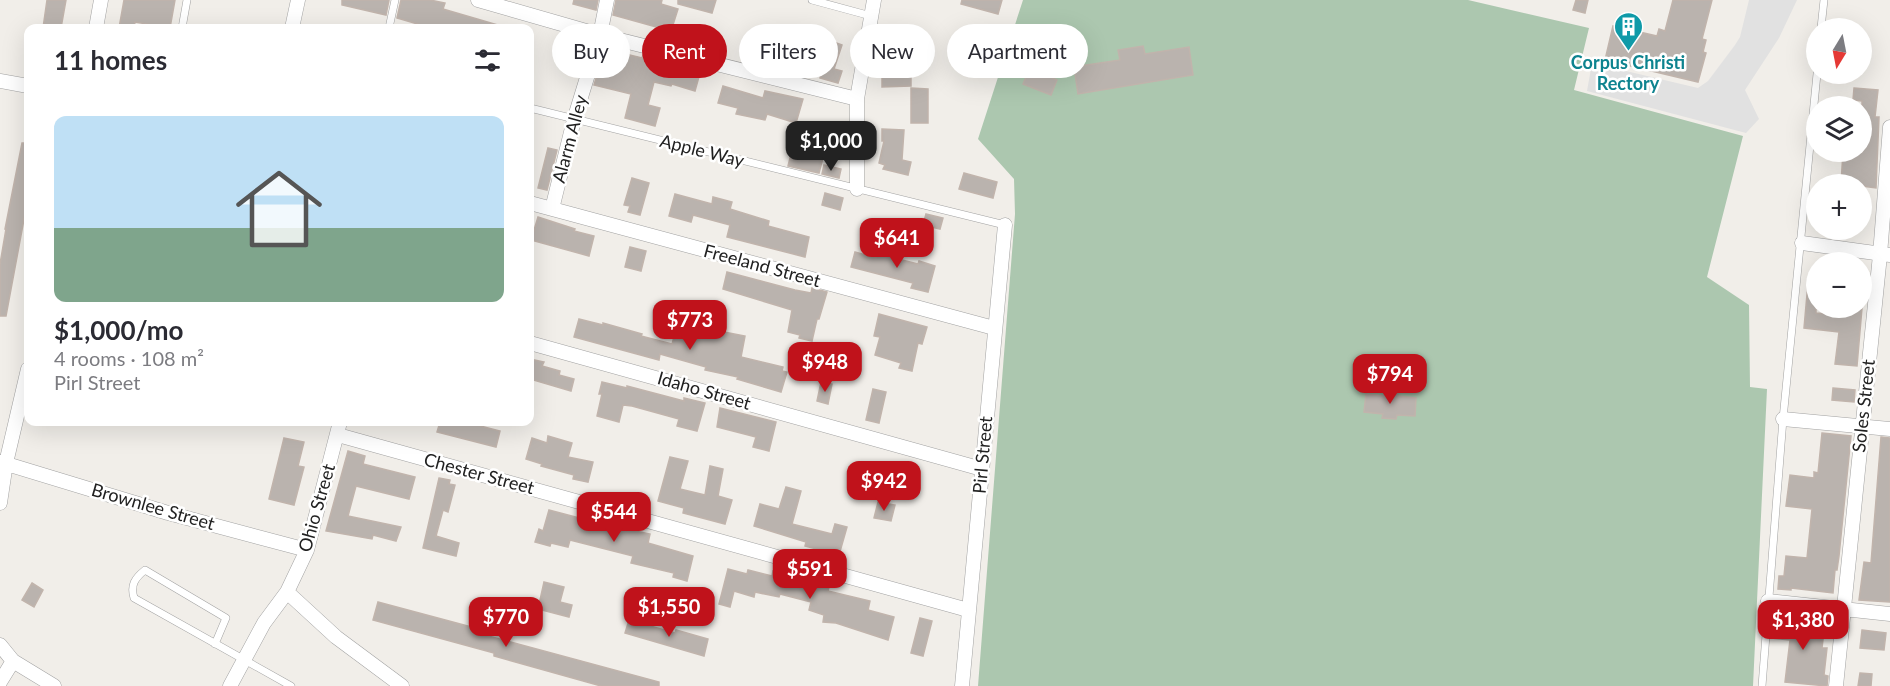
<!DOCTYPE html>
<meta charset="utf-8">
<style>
body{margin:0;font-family:Lato,sans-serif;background:#f7f7f7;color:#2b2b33;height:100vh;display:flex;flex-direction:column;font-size:22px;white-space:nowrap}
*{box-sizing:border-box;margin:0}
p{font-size:20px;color:#7c7c81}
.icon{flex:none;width:33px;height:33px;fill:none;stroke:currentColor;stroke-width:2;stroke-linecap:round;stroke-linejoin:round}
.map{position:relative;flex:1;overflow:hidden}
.side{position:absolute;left:24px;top:24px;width:510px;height:402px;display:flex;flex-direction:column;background:#fff;border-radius:12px;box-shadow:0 6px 24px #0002}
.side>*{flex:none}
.top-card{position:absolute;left:552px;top:24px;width:570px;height:54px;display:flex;gap:12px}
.needle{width:39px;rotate:190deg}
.fabs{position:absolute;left:1806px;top:18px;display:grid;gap:12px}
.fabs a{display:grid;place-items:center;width:66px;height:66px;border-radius:50%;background:#fff;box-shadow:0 6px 24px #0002;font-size:30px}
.price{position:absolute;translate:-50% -51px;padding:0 14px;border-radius:12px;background:#c0121b;color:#fff;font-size:20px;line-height:39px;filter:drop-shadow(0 2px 3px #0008)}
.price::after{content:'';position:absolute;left:50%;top:36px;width:18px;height:14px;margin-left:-9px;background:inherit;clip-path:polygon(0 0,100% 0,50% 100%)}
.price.active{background:#222;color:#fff}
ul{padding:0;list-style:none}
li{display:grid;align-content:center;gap:12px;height:318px;padding:0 30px}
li+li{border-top:2px solid #e1e1e2}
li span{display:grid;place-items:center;height:186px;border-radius:12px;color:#555}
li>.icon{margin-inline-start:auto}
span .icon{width:108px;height:108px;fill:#fffc;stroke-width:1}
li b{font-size:26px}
h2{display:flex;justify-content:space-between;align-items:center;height:72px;padding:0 30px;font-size:26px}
.tag{padding:0 21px;border-radius:27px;background:#fff;box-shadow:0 6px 24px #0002;font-size:21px;line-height:54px}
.tag.active{background:#c0121b;color:#fff}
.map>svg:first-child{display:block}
.cemetery{fill:#acc7af}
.parking{fill:#e1e1e1}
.building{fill:#bab3ae;stroke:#c1b4ac;stroke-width:1.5}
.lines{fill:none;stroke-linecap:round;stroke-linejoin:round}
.service-casing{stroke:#a2a2a2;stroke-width:8}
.minor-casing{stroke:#a2a2a2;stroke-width:15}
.service{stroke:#fff;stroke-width:7}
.minor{stroke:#fff;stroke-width:14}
.labels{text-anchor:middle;stroke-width:5;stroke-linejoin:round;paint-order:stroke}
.culture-label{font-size:18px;font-weight:bold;fill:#0d838f;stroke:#fff}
.street-label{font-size:18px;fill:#212121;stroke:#fff}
</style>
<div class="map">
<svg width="1890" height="686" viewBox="0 0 1890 686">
<rect width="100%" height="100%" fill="#f1eee9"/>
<path class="cemetery" d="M1023 0H1468L1589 28 1574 90 1743 136 1707 277 1749 305 1750 387 1767 389 1753 686H978L1015 214 1014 179 978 139Z"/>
<path class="parking" d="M1749 0H1797L1779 38 1745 90 1759 119 1746 133 1587 91 1592 63 1698 88 1708 81 1735 45 1740 37Z"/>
<path class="building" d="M47 0H66L61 28H43Z
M124 0H175L170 28 135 22 134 28H119Z
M342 0H389L386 15 342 5Z
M401 0H430L445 3 443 9 498 25V28H420L421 25 397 18Z
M574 0H598L596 10 573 4Z
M616 0H662L661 4 678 9 671 31 613 15Z
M678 0H716L712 13 678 4Z
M962 0H1002L998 14 961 4Z
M1576 0H1588L1585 13 1573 10Z
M1673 0H1712L1702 39 1706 40 1703 52 1706 53 1698 82 1605 60 1613 26 1657 36 1659 29 1665 31Z
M767 32 827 49 826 56 831 41 842 45 834 69 842 71 838 83 820 78 822 69 761 53Z
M577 38 589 41 579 73 565 69 569 56 572 57Z
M1143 46 1145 54 1189 47 1193 75 1078 94 1074 67 1120 60 1118 50Z
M605 49 642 58 643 55 660 59 659 63 700 73 695 91 672 84 671 86 654 82 648 105 660 108 655 126 625 118 631 94 594 85Z
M886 60H911V86L882 87V73H885Z
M1030 68 1057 80 1051 95 1023 84Z
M723 86 763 98 765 91 803 99 796 123 767 114 765 120 736 114 738 108 718 103Z
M911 88 928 89V123H911Z
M1854 88 1878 90 1875 117H1879L1876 188 1862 186V184H1841L1843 152H1862V101L1853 100Z
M882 129 904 130 902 160 911 162 908 175 883 169 885 165 879 163 884 141H882Z
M22 143H28V198L6 316H0V264L6 229H5Z
M548 148 557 150 547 190 538 188Z
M812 151 824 154 819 173 788 166 791 154 810 159Z
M824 165 841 169 839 178 822 174Z
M964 173 997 182 993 198 959 189Z
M632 178 649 183 640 215 628 212 630 206 624 205Z
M825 193 843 198 840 210 822 205Z
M675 194 712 204 713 197 732 202 730 209 769 221 768 226 809 237 805 257 727 237 730 225 693 215 691 222 669 216Z
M926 214 943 218 940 229 923 225Z
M538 217 575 229 574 231 594 236 589 256 531 240Z
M630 247 646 251 641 271 625 267Z
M855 252 876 258 878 252 894 256V258L918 264 919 261 935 266 928 292 911 288 913 283 851 267Z
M727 272 795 290 811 293 812 288 827 292 819 319H817L812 341 799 338 800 335 788 332 792 310 723 289Z
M1808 283 1816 284V313L1841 315V308H1862L1857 366 1835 364 1839 332 1804 328Z
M879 314 927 327 922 344 918 343 912 371 899 368 901 363 875 355 880 337 874 336Z
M579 319 603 325V323L642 334 641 336 672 344 676 330 702 337 705 325 720 329 719 331 745 336 741 357 783 367 782 371 787 372 781 392 737 379 738 377 705 370 706 367 660 354 659 360 574 337Z
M530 359 544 362 542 366 560 371 559 375 574 379 571 391 530 379Z
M602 382 627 388V386L684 401V398L705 403 697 431 677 426 679 419 632 406 623 405 619 422 597 416 602 394H599Z
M821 382 832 384 828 404 817 401Z
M1833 388 1855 390 1854 402 1832 400Z
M873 389 886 392 879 423 866 420Z
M1385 392 1398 393V396L1416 398 1415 416 1397 415 1396 419 1382 418 1383 414 1364 412 1366 394 1384 396Z
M720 408 776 422 769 451 753 447 756 437 717 427Z
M440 422H465L500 431 496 447 437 432Z
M1822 433 1851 436 1839 556 1837 570H1835L1833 593 1791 588V590L1778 589 1779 576H1784L1786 556 1807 558 1812 509 1786 506 1790 475 1814 478V472L1818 473Z
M548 436 572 443 568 457 593 462 588 482 573 479 574 475 541 466 542 464 526 459 532 438 547 443Z
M1881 437 1890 438V602L1859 600 1864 562 1871 563Z
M284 438 304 442 298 466 304 467 294 505 269 499Z
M348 451 365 456 363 464 415 477 409 499 356 486 348 516 401 527 396 541 373 535 372 539 326 531Z
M670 457 688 461 680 489 705 495 710 466 723 469 718 496 732 500 725 524 683 513 684 508 658 501Z
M439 478 450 480 449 484 455 485 448 512 443 510 436 536 459 543 456 556 423 548Z
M786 487 801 491 792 524 832 534 835 524 847 527 839 555 805 546 806 542 754 526 760 504 779 509Z
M878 502 895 505 891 521 874 518Z
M549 510 602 524 650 534 648 543 693 556 687 581 673 577 674 573 631 563 633 556 570 540 568 547 551 543 550 546 535 542 539 529 543 531Z
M728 569 747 574 748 570 772 576 773 571 800 577 829 587 828 591 870 601 868 610 894 617 888 640 836 623 823 622 824 615 809 610 811 602 780 594 779 597 755 592 754 597 734 591 730 607 719 604Z
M544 582 564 587 560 602 572 605 569 617 538 609Z
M32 583 43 590 34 607 22 600Z
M378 602 479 629 477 633 659 682V686H601L494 656V653L373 620Z
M920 618 932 621 923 656 911 653Z
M1773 619 1812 621V624L1820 625 1819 630 1824 631 1822 648H1827L1824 675 1828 676 1827 686 1785 682 1790 640 1772 638Z
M629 620 675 633 676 630 708 639 704 656 625 633Z
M1862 630 1886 633 1884 650 1860 648Z
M1860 673 1872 674 1871 686H1858Z"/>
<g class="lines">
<defs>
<path id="service" d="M812 0 871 16
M182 28 187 0
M389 28 395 0
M1821 28 1824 0
M530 108 1005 225
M215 644 226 618 145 570C135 578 130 585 134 598L291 686
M1762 686 1783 419 1817 74"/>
<path id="minor" d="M478 0 600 35 857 99
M96 28 101 0
M292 28 298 0
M0 81 28 86
M857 189V99L874 0
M530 203 994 328
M552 209 574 120 600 35 607 0
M1802 243 1890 255
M530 343 982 469
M1783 419 1890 429
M338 435 968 610
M0 462 168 513 307 550
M0 503 6 463 28 369
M287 592 336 637 402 686
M1768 601 1890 614
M0 645 13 661 54 686
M0 682 13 661
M230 686 264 623 287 592 307 550 340 422
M962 686 1005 225
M1836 686 1880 255 1890 127"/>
</defs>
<use href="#service" class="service-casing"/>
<use href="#minor" class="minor-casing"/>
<use href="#service" class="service"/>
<use href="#minor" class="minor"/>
</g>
<defs>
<symbol id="building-pin" viewBox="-11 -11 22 30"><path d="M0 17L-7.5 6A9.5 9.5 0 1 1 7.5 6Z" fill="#0f9aa8" stroke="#fff"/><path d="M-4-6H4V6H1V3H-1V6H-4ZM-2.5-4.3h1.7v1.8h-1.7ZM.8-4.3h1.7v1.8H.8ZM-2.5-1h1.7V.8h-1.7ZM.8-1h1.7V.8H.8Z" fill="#fff"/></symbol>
</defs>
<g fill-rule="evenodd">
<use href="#building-pin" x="1612" y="10" width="33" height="45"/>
</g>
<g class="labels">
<g class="culture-label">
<text x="1628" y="69">Corpus Christi<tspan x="1628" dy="21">Rectory</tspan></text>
</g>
<g class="street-label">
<text transform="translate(570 139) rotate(-75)" y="6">Alarm Alley</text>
<text transform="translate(702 151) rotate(14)" y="6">Apple Way</text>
<text transform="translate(762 266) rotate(15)" y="6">Freeland Street</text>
<text transform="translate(704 391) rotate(16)" y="6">Idaho Street</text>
<text transform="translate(1864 406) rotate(-84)" y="6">Soles Street</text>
<text transform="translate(983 455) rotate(-85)" y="6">Pirl Street</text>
<text transform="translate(479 474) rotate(15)" y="6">Chester Street</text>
<text transform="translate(153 507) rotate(16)" y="6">Brownlee Street</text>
<text transform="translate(317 508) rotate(-74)" y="6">Ohio Street</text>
</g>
</g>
</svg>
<div class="fabs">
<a><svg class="needle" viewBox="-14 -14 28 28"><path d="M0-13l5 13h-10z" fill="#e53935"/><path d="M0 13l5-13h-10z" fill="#7c7c81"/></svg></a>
<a><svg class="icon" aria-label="layers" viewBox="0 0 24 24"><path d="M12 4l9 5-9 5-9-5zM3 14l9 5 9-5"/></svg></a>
<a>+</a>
<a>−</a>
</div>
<b class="price active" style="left:831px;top:172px">$1,000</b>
<b class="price" style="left:897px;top:269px">$641</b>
<b class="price" style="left:690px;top:351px">$773</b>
<b class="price" style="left:825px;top:393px">$948</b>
<b class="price" style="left:1390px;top:405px">$794</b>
<b class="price" style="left:884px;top:512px">$942</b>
<b class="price" style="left:614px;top:543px">$544</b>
<b class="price" style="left:810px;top:600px">$591</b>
<b class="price" style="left:669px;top:638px">$1,550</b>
<b class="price" style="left:506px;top:648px">$770</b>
<b class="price" style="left:1803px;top:651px">$1,380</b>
<div class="top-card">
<a class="tag">Buy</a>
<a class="tag active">Rent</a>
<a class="tag">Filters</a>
<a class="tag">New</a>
<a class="tag">Apartment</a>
</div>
<section class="side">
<h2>11 homes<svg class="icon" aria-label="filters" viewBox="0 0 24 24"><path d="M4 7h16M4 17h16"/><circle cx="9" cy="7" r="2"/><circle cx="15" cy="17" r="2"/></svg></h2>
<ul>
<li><span style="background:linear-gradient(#bfe0f5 60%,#7fa58c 0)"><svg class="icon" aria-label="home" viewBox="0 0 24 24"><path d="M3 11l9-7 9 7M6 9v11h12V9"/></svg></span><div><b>$1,000/mo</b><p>4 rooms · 108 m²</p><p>Pirl Street</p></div></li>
</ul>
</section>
</div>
